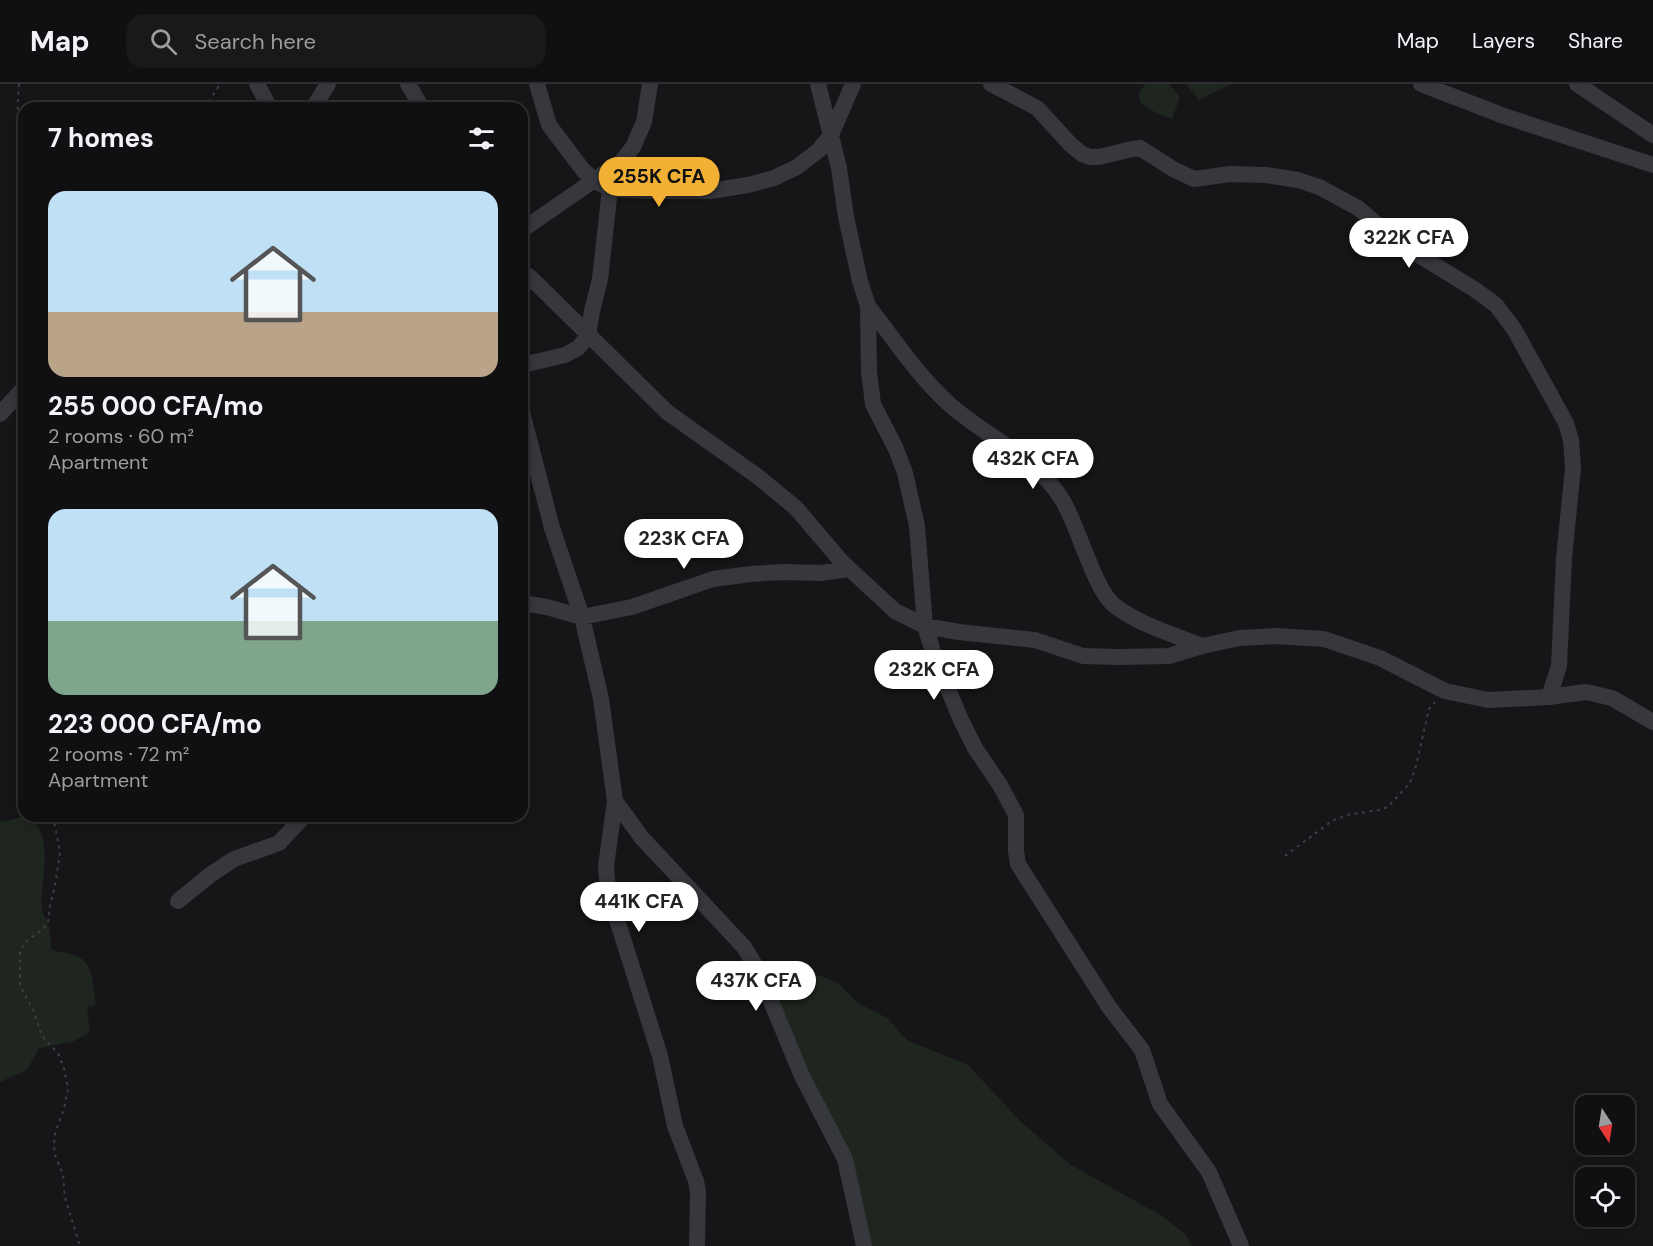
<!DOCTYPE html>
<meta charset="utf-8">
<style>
body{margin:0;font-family:"DM Sans",sans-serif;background:#19191b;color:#f1f3f6;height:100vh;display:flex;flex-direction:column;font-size:22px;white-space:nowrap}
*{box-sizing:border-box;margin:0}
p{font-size:20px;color:#9c9d9f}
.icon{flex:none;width:33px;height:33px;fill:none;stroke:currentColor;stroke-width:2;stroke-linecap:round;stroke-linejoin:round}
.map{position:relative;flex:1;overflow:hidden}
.side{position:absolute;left:18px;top:18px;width:510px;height:720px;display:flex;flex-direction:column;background:#101012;border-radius:18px;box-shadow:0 3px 15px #0003,0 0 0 2px #303032}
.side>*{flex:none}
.needle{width:39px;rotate:168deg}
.buttons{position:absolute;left:1575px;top:1011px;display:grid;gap:12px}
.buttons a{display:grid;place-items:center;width:60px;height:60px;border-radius:12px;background:#101012;box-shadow:0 3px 15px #0003,0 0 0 2px #303032;font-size:30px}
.price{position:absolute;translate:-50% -51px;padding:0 14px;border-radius:21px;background:#fff;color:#222;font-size:20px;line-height:39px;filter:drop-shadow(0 2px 3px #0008)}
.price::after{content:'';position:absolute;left:50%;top:36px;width:18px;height:14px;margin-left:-9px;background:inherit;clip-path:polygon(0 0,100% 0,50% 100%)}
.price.current{background:#f2b134;color:#111}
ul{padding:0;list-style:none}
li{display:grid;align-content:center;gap:12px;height:318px;padding:0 30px}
li span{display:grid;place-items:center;height:186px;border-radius:18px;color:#555}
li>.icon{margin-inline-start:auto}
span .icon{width:108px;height:108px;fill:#fffc;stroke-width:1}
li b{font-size:26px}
h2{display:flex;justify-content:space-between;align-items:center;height:72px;padding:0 30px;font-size:26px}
header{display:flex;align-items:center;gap:36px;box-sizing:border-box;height:84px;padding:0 30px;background:#101012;border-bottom:2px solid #303032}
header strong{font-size:28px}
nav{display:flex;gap:33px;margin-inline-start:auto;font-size:21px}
.search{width:420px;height:54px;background:#19191b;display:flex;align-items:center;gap:15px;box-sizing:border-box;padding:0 21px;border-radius:18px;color:#9c9d9f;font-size:22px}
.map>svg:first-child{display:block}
.green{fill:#1e261f}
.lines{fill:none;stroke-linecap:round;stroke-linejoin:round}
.path{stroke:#3d3f44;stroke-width:2;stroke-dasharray:3 4.5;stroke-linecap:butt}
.minor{stroke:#37383d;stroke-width:16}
</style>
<header>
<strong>Map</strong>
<div class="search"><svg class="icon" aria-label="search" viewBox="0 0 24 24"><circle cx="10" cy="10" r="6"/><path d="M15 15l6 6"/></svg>Search here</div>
<nav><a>Map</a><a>Layers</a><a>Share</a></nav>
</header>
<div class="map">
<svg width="1653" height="1162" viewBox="0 0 1653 1162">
<rect width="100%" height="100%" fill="#161618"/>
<path class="green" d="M1145 0H1169L1180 13 1172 35 1148 25 1140 18 1139 10Z
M1186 0H1231L1199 16Z
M27 732C57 751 39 796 42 825 42 830 45 833 47 838 51 846 50 857 52 866 59 868 68 868 75 871 96 879 92 903 96 921L87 923 90 948 72 958 39 964 27 986 0 998V738Z
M759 885 818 891 838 899 858 919 887 934 907 956 968 981 1020 1037 1071 1081 1164 1133 1187 1152 1192 1162H863L862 1138Z"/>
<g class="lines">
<path class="path" d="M19 0C17 26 16 49 24 74
M205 24 220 0
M53 732 60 768 55 802 50 821 48 839 42 846 24 859 20 868V901L33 926 42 952 58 969 64 984 68 1005 64 1025 55 1049 54 1062 55 1071 63 1091 65 1114 80 1162
M1285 772 1332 737 1347 731 1379 726 1388 723 1410 699 1416 682 1429 625 1435 618"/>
<path class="minor" d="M257 0 270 24
M408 0 422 24
M537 0 549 41 583 86 595 97 610 105 649 107H710L748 101 774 94 797 83 819 66 831 51 853 0
M818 0 839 84 846 133 860 197 868 222 869 288 873 320 896 365 905 389 917 442 925 542 935 574 961 636 975 664 1000 701 1016 731V767L1018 780 1109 923 1142 966 1160 1020 1209 1088 1241 1162
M991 0 1037 24 1071 61 1082 70 1090 73H1099L1132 65 1140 64 1173 85 1194 95 1230 90 1266 91 1298 96 1319 103 1358 124 1399 159 1474 205 1496 221 1514 245 1566 339 1571 356 1573 384 1564 474 1559 582 1549 613
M1421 0 1504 32 1653 81
M1577 0 1653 51
M313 24 328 0
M522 146 603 90
M522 188 531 194 667 328 757 392 796 424 841 477 895 527 925 542 959 548 1035 556 1083 572 1118 573 1169 572 1202 562 1240 554 1276 552 1324 555 1380 574 1445 607 1488 616 1549 613 1586 608 1612 614 1653 638
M868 222C894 255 918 292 949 320 987 354 1036 372 1063 417 1078 442 1095 507 1115 522 1140 541 1173 550 1202 562
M522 281 565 271 578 264 588 252 592 227 600 195 610 105 618 82 633 63 644 38 650 0
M522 328 552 444 582 533 601 615 615 717 606 782 608 807 660 972 675 1042 696 1097 698 1108 697 1162
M0 330 24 304
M522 519 547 523 582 533 632 523 713 495 751 490 784 488 821 489 849 485
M615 717 642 754 744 863 758 886 802 992 845 1075 864 1162
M178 817 210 791 234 775 279 759 304 732"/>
</g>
</svg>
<div class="buttons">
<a><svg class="needle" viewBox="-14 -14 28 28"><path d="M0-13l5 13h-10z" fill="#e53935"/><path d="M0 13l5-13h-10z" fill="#9c9d9f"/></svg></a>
<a><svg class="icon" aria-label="locate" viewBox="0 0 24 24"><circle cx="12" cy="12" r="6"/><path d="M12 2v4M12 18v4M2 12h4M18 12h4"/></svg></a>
</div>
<b class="price current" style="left:659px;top:124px">255K CFA</b>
<b class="price" style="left:1409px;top:185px">322K CFA</b>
<b class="price" style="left:1033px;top:406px">432K CFA</b>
<b class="price" style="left:684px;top:486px">223K CFA</b>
<b class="price" style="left:934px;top:617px">232K CFA</b>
<b class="price" style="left:639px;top:849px">441K CFA</b>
<b class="price" style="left:756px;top:928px">437K CFA</b>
<section class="side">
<h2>7 homes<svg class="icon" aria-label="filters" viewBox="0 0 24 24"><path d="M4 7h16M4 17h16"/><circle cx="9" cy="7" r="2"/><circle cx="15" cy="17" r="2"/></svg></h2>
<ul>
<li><span style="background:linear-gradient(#bfe0f5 65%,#b9a48a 0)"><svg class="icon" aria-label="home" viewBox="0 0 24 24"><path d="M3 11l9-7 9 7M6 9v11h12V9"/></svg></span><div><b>255 000 CFA/mo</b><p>2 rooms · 60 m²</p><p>Apartment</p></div></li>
<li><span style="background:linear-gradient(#bfe0f5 60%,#7fa58c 0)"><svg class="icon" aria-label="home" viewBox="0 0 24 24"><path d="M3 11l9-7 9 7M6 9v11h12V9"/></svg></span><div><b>223 000 CFA/mo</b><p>2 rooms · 72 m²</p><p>Apartment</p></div></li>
</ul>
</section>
</div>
